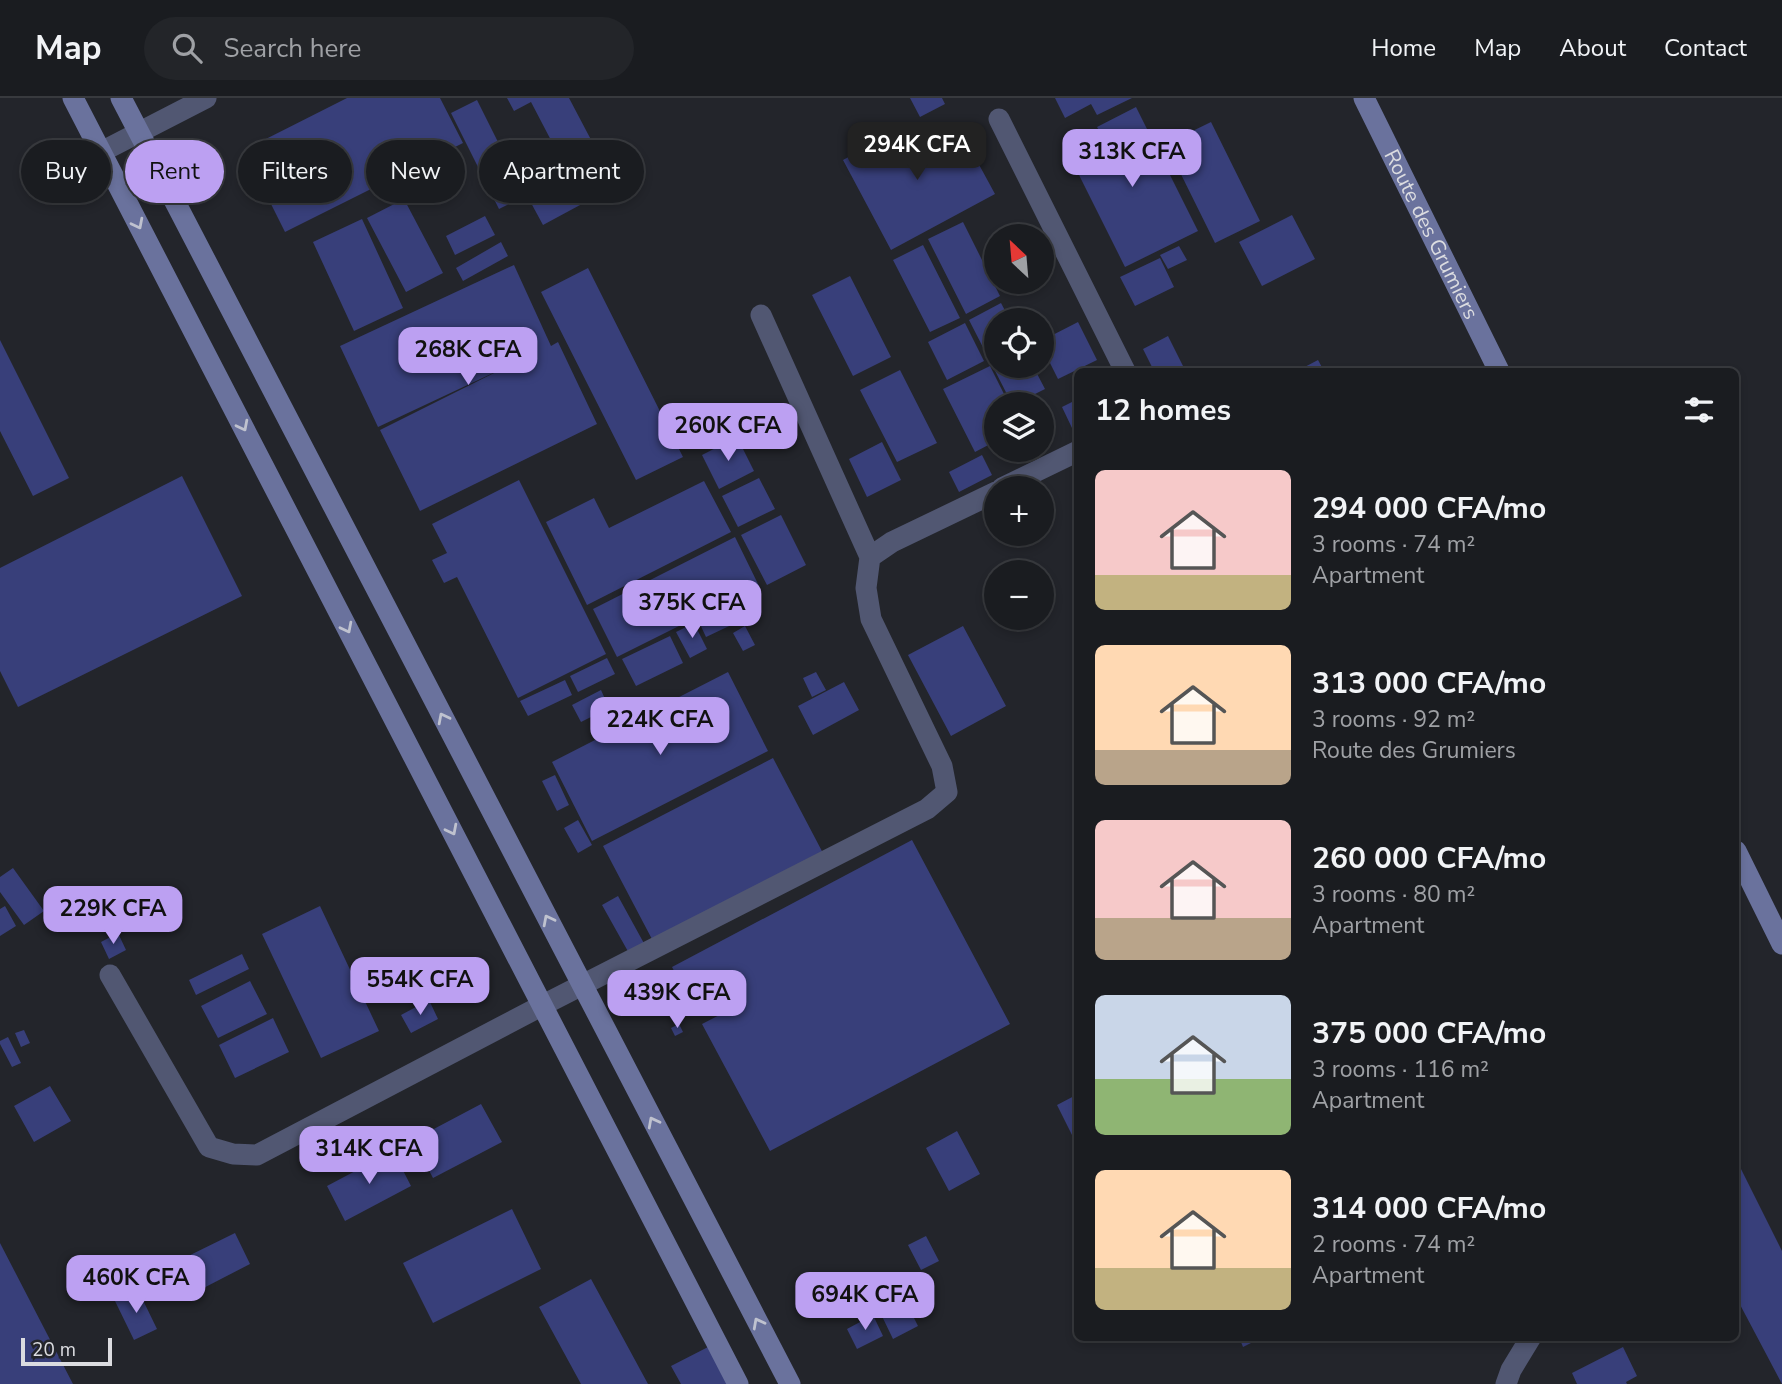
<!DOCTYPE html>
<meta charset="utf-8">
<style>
body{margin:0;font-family:"Nunito Sans",sans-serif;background:#232529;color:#f1f3f6;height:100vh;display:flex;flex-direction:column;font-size:26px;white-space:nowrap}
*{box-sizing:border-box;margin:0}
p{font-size:23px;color:#9fa1a5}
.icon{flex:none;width:38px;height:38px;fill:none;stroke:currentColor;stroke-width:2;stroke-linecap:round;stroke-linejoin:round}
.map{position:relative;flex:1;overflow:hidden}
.panel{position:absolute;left:1074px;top:270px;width:665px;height:973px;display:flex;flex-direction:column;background:#1a1c20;border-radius:10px;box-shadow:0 4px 10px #0003,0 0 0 2px #383a3e}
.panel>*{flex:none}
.guide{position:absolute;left:21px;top:42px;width:665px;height:63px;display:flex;gap:14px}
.needle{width:46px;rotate:334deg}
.buttons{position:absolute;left:984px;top:126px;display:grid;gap:14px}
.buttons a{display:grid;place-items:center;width:70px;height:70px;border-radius:50%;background:#1a1c20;box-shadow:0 4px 10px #0003,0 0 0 2px #383a3e;font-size:35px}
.scale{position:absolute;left:21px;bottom:18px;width:91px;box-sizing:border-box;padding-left:7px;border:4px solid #dbdce0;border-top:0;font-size:19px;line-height:24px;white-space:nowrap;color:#dbdce0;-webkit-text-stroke:5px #23252b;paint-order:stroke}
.price{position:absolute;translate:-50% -60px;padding:0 16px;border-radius:14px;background:#bca0f2;color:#111;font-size:23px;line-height:46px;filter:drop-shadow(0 2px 4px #0008)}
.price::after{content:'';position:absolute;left:50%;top:42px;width:21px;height:16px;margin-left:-10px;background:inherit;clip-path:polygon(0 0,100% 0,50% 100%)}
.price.current{background:#222;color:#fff}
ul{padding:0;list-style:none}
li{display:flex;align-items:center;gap:21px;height:175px;padding:0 21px}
li span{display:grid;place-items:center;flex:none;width:196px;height:140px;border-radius:10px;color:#555}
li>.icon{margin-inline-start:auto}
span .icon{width:84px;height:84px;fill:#fffc;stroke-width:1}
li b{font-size:30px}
h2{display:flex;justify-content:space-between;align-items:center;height:84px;padding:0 21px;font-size:30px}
.pill{padding:0 24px;border-radius:32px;background:#1a1c20;box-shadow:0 4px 10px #0003,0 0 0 2px #383a3e;font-size:24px;line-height:63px}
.pill.current{background:#bca0f2;color:#111}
header{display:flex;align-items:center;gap:42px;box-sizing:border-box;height:98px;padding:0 35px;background:#1a1c20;border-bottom:2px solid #383a3e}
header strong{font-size:33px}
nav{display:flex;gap:38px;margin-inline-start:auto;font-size:24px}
.search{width:490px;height:63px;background:#232529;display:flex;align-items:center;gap:18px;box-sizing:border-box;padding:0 24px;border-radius:38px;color:#9fa1a5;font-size:26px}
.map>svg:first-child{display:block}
.building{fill:#383f7a}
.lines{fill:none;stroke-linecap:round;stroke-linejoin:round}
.street{stroke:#515772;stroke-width:21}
.secondary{stroke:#6a729d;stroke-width:21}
.oneway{stroke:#bfc2cf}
.labels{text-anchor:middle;stroke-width:7;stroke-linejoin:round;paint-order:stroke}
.street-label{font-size:21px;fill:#dbdce0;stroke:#23252b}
</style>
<header>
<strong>Map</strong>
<div class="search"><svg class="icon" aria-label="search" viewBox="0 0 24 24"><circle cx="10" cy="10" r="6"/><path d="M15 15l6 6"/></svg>Search here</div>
<nav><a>Home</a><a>Map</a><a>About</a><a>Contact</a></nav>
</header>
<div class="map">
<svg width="1782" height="1286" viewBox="0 0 1782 1286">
<rect width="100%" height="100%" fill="#23252b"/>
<path class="building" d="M347 0H440L463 45 285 134 244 52Z
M507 0H569L598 55 566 71 531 4 514 13Z
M910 0H942L945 6 920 19Z
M1055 0H1132L1097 17 1091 6 1065 20Z
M477 2 525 98 499 111 451 15Z
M1136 9 1198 133 1125 169 1068 55 1102 38 1097 29Z
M1211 24 1260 123 1215 145 1166 46Z
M906 28 918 49 958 28 995 96 891 152 843 62Z
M605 61 619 86 543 127 530 103Z
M404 101 443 175 406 194 367 120Z
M1292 117 1315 161 1262 188 1239 144Z
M485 118 495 137 455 157 446 138Z
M362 121 403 210 354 233 313 144Z
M963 124 1000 198 966 216 928 141Z
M501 144 508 158 463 183 456 170Z
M923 147 960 220 930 234 893 162Z
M1179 148 1187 162 1168 171 1160 157Z
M1160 160 1174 189 1135 208 1120 179Z
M514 167 551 248 558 244 597 326 420 413 380 332 508 268 378 329 340 248Z
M588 170 683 359 636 382 541 194Z
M850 178 891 259 853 278 812 197Z
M1001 205 1010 222H996V268H1033L1045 291 1015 306H1012L969 222Z
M1078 224 1097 262 1058 281 1041 247V243Z
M965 225 984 263 947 282 928 244Z
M1168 238 1184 270 1177 273H1154L1143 251Z
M0 242 69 380 33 398 0 333Z
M1318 262 1324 273H1297Z
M990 268 1009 306H996V343L975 354 943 291Z
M900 272 937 345 897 364 860 292Z
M1078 301V327L1072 330 1062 309Z
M737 339 754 373 719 391 702 357Z
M882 344 901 382 867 399 849 361Z
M982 357 992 377 959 394 949 374Z
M182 378 242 498 18 609 0 573V470Z
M759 380 775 411 738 429 722 398Z
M519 382 606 556 518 600 457 479 444 485 432 462 447 455 432 426Z
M704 383 731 434 587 507 546 424 594 400 609 430Z
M781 417 806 467 767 487 741 437Z
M735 439 759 488 617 559 593 511Z
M735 504 744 521 706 539 698 522Z
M694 525 707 551 690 560 676 534Z
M745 528 755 547 743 553 733 535Z
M963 528 1006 608 951 638 908 557Z
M670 538 683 565 636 588 622 561Z
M607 560 615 576 578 594 570 578Z
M728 574 768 653 592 743 552 664Z
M816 574 826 592 812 599 803 580Z
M565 582 572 597 528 618 520 603Z
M844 584 859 612 813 637 798 608Z
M601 592 609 610 581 624 572 607Z
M773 660 824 757 654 845 603 748Z
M555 677 569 707 557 713 542 683Z
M578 722 592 747 578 755 564 730Z
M912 742 1010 926 770 1053 702 926 737 908 730 894 695 913 672 869Z
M13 770 44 813 24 827 0 794V779Z
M618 798 646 849 630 857 602 807Z
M5 808 16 828 0 838V811Z
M320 808 379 933 321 960 262 836Z
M118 835 126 852 109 861 101 844Z
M242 856 249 871 196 897 189 882Z
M250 883 267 916 218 940 201 908Z
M429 902 438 921 411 935 401 917Z
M273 920 289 954 235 980 219 947Z
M679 926 683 934 675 938 671 930Z
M24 932 30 945 21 949 15 935Z
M8 939 21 965 12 969 0 946V943Z
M50 988 71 1023 34 1044 14 1008Z
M1078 996V1049L1057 1007Z
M481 1006 502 1044 433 1080 413 1042Z
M957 1033 980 1076 949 1093 926 1050Z
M393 1053 411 1088 345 1123 327 1088Z
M1736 1061 1782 1153V1286L1736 1199Z
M512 1111 541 1171 433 1225 403 1165Z
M235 1135 250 1166 190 1197 174 1165Z
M926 1138 939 1163 921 1172 908 1147Z
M0 1145 73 1286H0Z
M591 1181 648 1286H581L539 1209Z
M138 1192 157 1231 134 1242 115 1203Z
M904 1200 918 1228 893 1241 879 1212Z
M873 1217 883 1238 857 1251 847 1231Z
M1239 1239H1256L1257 1242 1243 1249Z
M710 1248 730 1286H681L671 1268Z
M1623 1249 1637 1278 1626 1284 1627 1286H1577L1572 1275Z"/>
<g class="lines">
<path class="street" d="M999 21 1125 273
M101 54 206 0
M1002 390 1078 353
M870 459 892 444 996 394
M110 877 209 1049 233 1056 257 1057 543 907 927 711 947 694 942 668 871 521 866 490 870 459 761 217
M1506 1286 1511 1272 1531 1239"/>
<g class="secondary">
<path d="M73 0 738 1286"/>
<path d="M121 0 790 1286"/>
<path id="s1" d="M1364 0 1499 273"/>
<path d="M1736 753 1782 846"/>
</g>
</g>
<defs><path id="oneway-chevron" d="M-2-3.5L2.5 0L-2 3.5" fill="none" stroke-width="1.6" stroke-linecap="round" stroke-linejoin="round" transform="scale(1.75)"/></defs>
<g class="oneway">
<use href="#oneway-chevron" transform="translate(138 126) rotate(63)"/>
<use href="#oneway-chevron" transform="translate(243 328) rotate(63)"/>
<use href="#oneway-chevron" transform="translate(347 530) rotate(63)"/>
<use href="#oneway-chevron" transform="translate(443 620) rotate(-117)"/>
<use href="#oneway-chevron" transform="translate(452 732) rotate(63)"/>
<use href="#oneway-chevron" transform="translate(548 822) rotate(-117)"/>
<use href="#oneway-chevron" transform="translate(653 1024) rotate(-118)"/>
<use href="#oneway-chevron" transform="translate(758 1225) rotate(-118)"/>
</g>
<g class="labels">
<g class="street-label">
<text dy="7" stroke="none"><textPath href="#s1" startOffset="152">Route des Grumiers</textPath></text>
</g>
</g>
</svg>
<div class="buttons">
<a><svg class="needle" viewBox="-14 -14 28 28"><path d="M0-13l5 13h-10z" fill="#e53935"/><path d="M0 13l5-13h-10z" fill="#9fa1a5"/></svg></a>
<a><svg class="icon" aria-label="locate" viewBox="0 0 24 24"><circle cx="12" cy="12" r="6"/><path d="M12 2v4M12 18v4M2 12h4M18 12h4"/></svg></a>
<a><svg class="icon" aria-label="layers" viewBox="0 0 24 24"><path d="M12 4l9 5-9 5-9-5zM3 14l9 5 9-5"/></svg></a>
<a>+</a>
<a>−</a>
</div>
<div class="scale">20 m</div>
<b class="price current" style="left:917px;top:84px">294K CFA</b>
<b class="price" style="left:1132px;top:91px">313K CFA</b>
<b class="price" style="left:468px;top:289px">268K CFA</b>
<b class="price" style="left:728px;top:365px">260K CFA</b>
<b class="price" style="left:692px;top:542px">375K CFA</b>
<b class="price" style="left:660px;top:659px">224K CFA</b>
<b class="price" style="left:113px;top:848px">229K CFA</b>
<b class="price" style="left:420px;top:919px">554K CFA</b>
<b class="price" style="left:677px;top:932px">439K CFA</b>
<b class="price" style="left:369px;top:1088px">314K CFA</b>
<b class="price" style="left:136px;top:1217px">460K CFA</b>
<b class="price" style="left:865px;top:1234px">694K CFA</b>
<div class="guide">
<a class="pill">Buy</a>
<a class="pill current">Rent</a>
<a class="pill">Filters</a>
<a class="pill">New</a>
<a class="pill">Apartment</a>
</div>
<section class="panel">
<h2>12 homes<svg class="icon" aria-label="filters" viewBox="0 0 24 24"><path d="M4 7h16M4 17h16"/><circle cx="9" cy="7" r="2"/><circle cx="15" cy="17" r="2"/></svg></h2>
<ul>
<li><span style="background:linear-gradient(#f6c9c9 75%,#c2b280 0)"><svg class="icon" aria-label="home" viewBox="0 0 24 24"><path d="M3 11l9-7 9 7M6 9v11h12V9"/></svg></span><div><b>294 000 CFA/mo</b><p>3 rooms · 74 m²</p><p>Apartment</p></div></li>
<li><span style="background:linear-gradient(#ffd9b3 75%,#b9a48a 0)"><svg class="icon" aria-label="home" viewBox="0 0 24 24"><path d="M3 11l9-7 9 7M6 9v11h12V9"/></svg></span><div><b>313 000 CFA/mo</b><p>3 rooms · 92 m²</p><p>Route des Grumiers</p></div></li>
<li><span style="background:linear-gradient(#f6c9c9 70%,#b9a48a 0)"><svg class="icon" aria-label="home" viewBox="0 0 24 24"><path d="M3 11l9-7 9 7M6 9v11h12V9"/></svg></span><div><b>260 000 CFA/mo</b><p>3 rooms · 80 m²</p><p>Apartment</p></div></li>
<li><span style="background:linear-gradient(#c9d6e8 60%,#8fb573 0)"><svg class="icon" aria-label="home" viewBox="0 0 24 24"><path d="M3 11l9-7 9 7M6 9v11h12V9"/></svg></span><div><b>375 000 CFA/mo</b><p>3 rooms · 116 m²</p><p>Apartment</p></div></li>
<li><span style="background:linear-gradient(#ffd9b3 70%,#c2b280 0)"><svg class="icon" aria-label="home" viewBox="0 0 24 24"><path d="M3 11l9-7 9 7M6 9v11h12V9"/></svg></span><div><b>314 000 CFA/mo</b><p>2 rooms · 74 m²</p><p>Apartment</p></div></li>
</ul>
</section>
</div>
